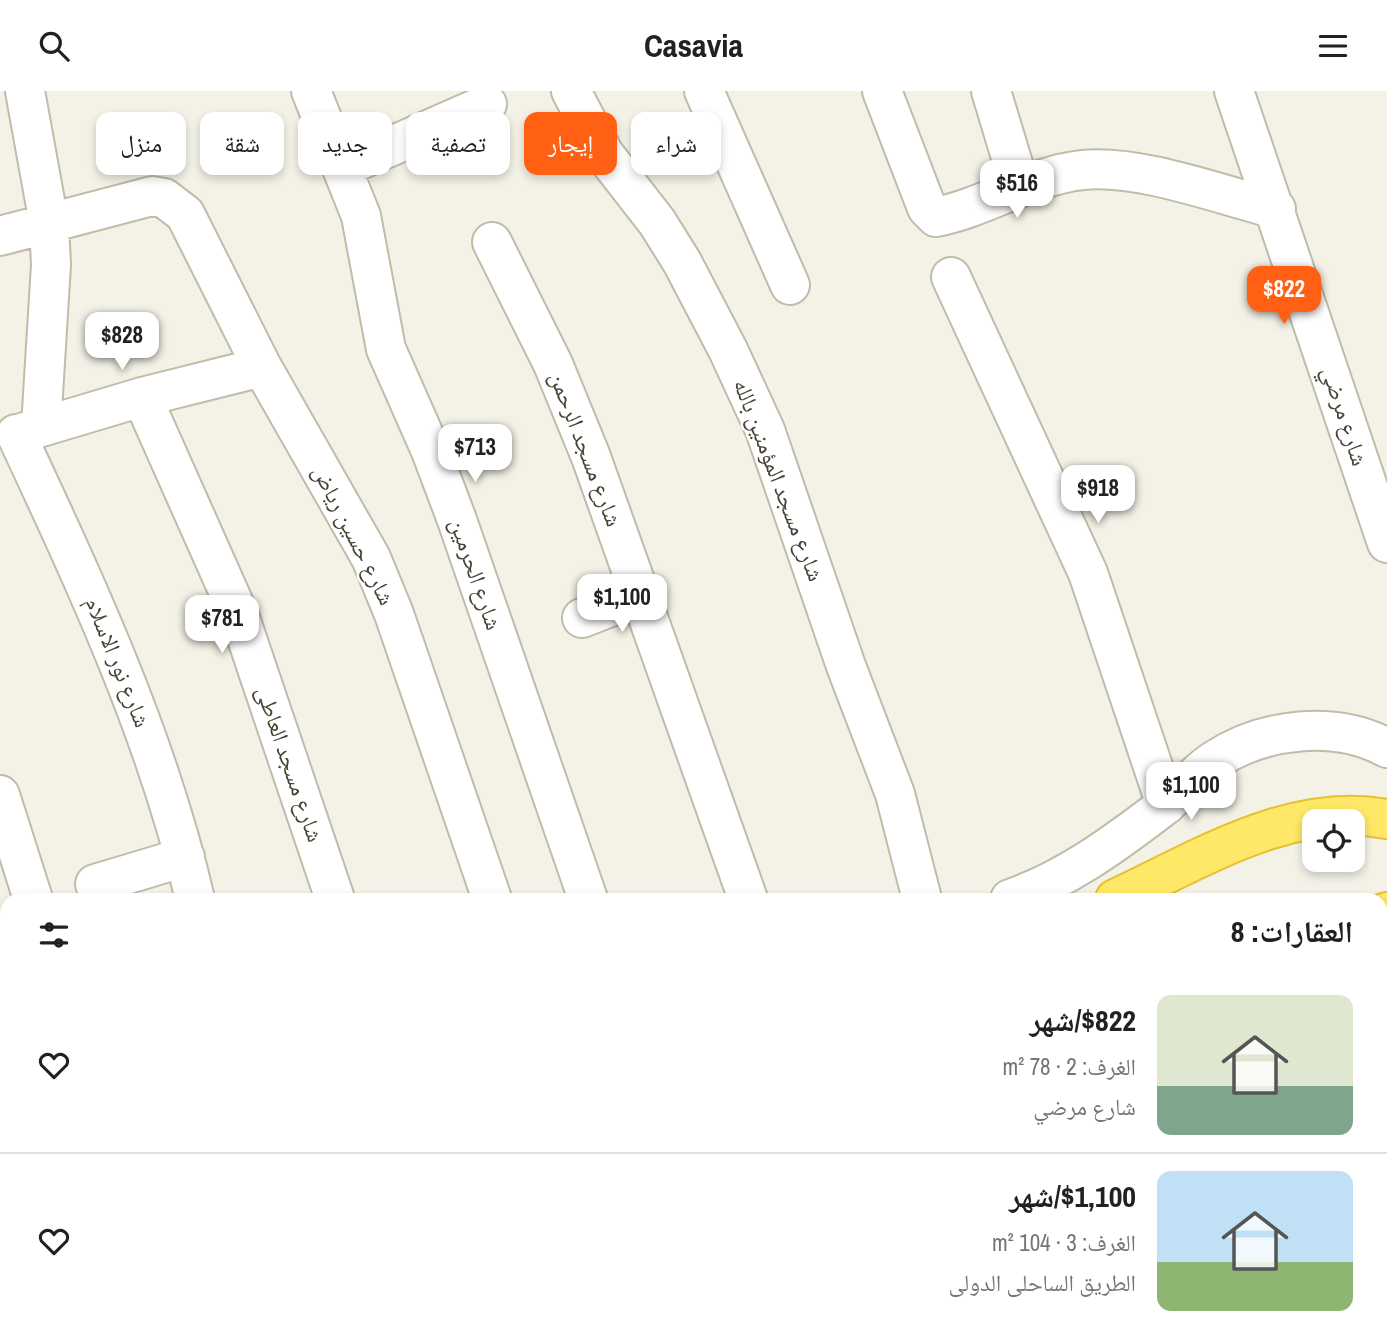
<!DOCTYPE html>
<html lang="ar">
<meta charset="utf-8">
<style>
body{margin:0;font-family:"Archivo Narrow","Noto Naskh Arabic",sans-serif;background:#f2f2f2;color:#202124;direction:rtl;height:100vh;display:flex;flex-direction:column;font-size:26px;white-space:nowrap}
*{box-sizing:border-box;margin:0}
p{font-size:23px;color:#757577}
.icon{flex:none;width:38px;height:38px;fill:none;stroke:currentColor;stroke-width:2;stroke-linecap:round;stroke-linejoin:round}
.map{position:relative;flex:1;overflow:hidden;direction:ltr}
.drawer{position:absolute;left:0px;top:802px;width:1388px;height:450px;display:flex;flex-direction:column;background:#fff;border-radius:21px 21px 0 0;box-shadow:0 4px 10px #0003;direction:rtl}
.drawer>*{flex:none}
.banner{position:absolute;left:21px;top:21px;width:700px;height:63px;direction:rtl;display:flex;gap:14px}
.tools{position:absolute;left:1302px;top:718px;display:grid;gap:14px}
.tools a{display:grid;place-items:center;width:63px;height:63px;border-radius:14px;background:#fff;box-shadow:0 4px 10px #0003;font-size:35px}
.price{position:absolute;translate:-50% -60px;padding:0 16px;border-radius:14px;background:#fff;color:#222;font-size:23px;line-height:46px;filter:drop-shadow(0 2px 4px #0008)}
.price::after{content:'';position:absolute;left:50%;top:42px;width:21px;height:16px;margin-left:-10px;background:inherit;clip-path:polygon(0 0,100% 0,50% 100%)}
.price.current{background:#ff6013;color:#fff}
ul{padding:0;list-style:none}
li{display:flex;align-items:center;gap:21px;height:175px;padding:0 35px}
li+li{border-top:2px solid #e0e0e0}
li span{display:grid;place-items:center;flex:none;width:196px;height:140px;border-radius:14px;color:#555}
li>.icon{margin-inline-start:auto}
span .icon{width:84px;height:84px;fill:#fffc;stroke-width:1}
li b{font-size:30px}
h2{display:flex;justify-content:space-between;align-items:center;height:84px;padding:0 35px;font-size:30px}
.chip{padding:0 24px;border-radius:14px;background:#fff;box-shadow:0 4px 10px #0003;font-size:24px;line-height:63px}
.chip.current{background:#ff6013;color:#fff}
header{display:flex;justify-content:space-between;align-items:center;height:91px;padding:0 35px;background:#fff;font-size:32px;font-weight:700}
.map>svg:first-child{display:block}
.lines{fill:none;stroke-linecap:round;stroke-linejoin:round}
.minor-casing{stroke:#c0bca9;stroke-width:42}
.highway-casing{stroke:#e3c132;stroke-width:42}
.minor{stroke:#fff;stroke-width:38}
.highway{stroke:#ffe767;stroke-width:38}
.labels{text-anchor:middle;stroke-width:5;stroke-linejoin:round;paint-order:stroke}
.street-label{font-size:23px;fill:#474335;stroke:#fff}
</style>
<header><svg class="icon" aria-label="menu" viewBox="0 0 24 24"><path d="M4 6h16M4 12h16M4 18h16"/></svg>Casavia<svg class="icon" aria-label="search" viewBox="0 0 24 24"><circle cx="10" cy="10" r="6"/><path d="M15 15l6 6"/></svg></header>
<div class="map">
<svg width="1387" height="1250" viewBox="0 0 1387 1250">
<rect width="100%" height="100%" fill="#f4f2e7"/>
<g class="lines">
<defs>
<path id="minor" d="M25 0 49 132 51 174 41 336
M311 0 361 125 386 258 431 360 457 429 588 808
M571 0 604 63 657 131 682 171 728 259 765 339 846 575 895 703 922 808
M704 0 790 194
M882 0 927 117 936 126C987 116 1032 84 1083 79 1139 73 1221 104 1276 118
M991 0 1020 96
M1234 0 1387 452
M344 76 487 13
M0 145 152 105 164 107 185 123 262 276 371 467 394 523 492 808
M492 151 553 273 591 366 748 808
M951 186 1088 482 1166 714
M142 306 239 524 335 808
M16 343C87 495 157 645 195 808
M18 343 142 306 262 276
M582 527 641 504
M0 704 33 808
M95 793 185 766
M1010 808C1065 789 1113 754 1159 719 1179 704 1194 682 1215 669 1264 637 1335 629 1387 657
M1381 968 1387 966
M0 1053 7 1052
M1122 1244 1123 1250
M208 1250 239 1244"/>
<path id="highway" d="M1115 808C1199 769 1291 710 1387 728
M1381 823 1387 821
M1381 875 1387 873
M1381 1130 1387 1128
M0 1160 7 1159
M0 1207 7 1206
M428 1250 456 1244"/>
</defs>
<use href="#minor" class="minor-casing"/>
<use href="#highway" class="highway-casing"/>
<use href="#minor" class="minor"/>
<use href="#highway" class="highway"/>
</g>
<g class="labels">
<g class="street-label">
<text transform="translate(1345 325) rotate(72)" y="8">شارع مرضي</text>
<text transform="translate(586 358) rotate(69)" y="8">شارع مسجد الرحمن</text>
<text transform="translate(779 389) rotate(69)" y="8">شارع مسجد المؤمنين بالله</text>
<text transform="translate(354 444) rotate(63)" y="8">شارع حسين رياض</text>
<text transform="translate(476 483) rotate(71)" y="8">شارع الحرمين</text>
<text transform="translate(118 571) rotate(68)" y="8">شارع نور الاسلام</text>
<text transform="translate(290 673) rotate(71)" y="8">شارع مسجد العاطى</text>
</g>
</g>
</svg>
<div class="tools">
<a><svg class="icon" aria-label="locate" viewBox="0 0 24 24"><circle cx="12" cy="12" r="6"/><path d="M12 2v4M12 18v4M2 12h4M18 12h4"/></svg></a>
</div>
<b class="price" style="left:1017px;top:129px">$516</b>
<b class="price current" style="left:1284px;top:235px">$822</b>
<b class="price" style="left:122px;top:281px">$828</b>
<b class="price" style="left:475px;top:393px">$713</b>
<b class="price" style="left:1098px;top:434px">$918</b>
<b class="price" style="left:622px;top:543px">$1,100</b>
<b class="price" style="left:222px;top:564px">$781</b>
<b class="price" style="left:1191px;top:731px">$1,100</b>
<div class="banner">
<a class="chip">شراء</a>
<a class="chip current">إيجار</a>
<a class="chip">تصفية</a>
<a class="chip">جديد</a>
<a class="chip">شقة</a>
<a class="chip">منزل</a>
</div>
<section class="drawer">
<h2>العقارات: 8<svg class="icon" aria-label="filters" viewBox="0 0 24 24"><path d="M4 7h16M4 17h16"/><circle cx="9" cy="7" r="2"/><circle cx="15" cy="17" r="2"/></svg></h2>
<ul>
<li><span style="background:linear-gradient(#dfe7d0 65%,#7fa58c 0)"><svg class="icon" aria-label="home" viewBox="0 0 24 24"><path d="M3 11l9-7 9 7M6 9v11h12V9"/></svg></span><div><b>$822/شهر</b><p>الغرف: 2 · 78 m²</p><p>شارع مرضي</p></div><svg class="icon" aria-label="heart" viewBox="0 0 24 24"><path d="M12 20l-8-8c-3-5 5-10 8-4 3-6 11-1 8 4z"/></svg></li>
<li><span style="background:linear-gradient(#bfe0f5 65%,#8fb573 0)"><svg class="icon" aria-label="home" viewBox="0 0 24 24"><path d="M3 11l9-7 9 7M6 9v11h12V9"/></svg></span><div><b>$1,100/شهر</b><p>الغرف: 3 · 104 m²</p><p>الطريق الساحلى الدولى</p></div><svg class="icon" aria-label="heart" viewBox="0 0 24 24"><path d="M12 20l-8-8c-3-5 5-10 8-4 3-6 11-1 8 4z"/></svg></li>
</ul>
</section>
</div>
